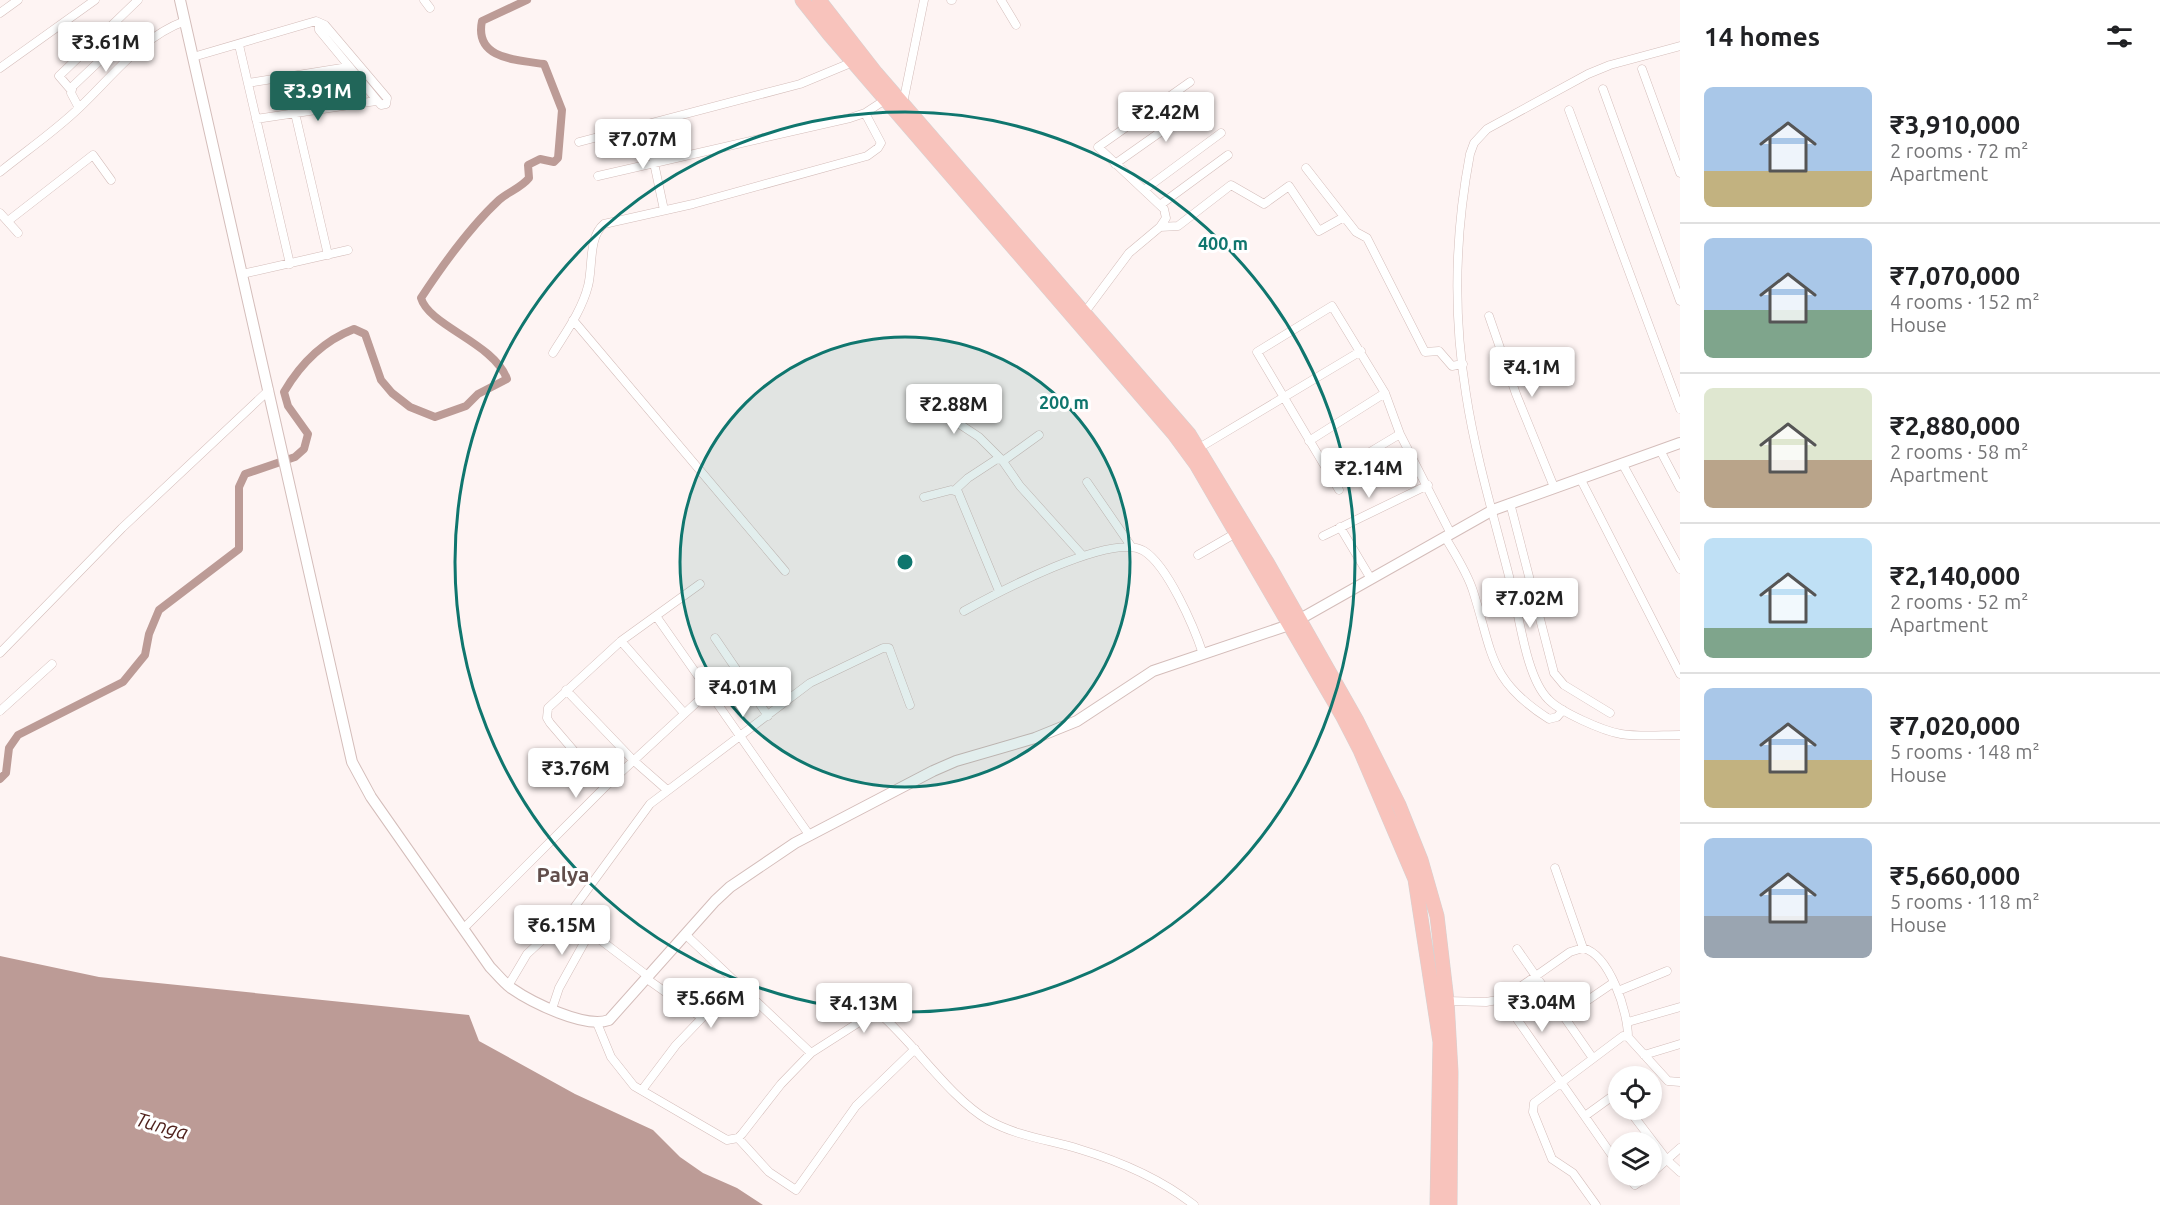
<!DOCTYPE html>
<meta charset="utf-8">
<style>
body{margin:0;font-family:Ubuntu,sans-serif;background:#f6f6f6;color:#202124;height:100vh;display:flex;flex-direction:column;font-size:22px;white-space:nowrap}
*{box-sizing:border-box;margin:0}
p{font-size:20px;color:#757577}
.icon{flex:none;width:33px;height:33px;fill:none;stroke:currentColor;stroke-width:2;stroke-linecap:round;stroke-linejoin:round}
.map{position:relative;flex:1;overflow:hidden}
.details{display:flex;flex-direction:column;background:#fff;width:480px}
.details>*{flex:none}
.controls{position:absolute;left:1608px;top:1066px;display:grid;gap:12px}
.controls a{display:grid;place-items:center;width:54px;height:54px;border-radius:50%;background:#fff;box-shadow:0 3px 9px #0003;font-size:30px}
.price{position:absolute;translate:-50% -51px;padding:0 14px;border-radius:6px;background:#fff;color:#222;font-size:20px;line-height:39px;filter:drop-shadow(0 2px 3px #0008)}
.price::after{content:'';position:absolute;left:50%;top:36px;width:18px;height:14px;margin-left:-9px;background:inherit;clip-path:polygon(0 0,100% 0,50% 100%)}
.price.selected{background:#216659;color:#fff}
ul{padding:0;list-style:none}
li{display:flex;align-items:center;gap:18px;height:150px;padding:0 24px}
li+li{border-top:2px solid #e0e0e0}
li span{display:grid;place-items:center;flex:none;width:168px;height:120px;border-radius:9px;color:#555}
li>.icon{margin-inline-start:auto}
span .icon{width:72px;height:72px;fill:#fffc;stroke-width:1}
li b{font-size:26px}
h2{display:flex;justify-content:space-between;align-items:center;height:72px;padding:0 24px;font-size:26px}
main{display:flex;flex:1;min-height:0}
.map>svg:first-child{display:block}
.water{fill:#bc9b96}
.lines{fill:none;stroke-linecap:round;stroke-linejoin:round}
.canal{stroke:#bc9b96;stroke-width:8}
.minor-casing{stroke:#d4bdba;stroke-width:9}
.tertiary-casing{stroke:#d4bdba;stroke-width:12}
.secondary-casing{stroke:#d4bdba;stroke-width:12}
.trunk-casing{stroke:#d4d3d3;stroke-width:15}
.minor{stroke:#fff;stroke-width:8}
.tertiary{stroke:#fff;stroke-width:10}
.secondary{stroke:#fff;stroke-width:10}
.trunk{stroke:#f8c3bc;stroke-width:14}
.ring{fill:none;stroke:#0f766e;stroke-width:3}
.labels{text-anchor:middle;stroke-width:6;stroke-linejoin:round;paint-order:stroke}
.water-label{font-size:20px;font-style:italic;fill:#50221d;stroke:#fff}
.quarter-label{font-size:21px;font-weight:bold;fill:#614e4b;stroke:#fff}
.centre{fill:#0f766e;stroke:#fff;stroke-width:3}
.ring-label{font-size:18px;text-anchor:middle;font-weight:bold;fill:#0f766e;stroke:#fff;stroke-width:6;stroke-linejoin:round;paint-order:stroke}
</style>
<main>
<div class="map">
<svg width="1680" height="1205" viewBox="0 0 1680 1205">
<rect width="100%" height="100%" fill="#fef4f3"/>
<path class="water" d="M0 956 99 977 469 1015 479 1041 575 1094 653 1130 680 1157 703 1173 737 1188 763 1205H0Z"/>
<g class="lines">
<path class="canal" d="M0 779 6 773 9 748 18 735 123 682 145 655 149 634 159 610 239 549V487L245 474 295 457 304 449 308 434 288 406 284 392C301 363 323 341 354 329L365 334 381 380 392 393 410 407 435 417 466 406 478 394 507 379C494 343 429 326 421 298 442 266 471 226 499 200 508 192 521 188 529 178L528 165 540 159 554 162 558 158 562 110 544 64C516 60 474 59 482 21L527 0"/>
<defs>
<path id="minor" d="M424 0 430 8
M951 0H952
M1001 0 1016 25
M0 13 18 0
M239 45 290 264
M1680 46 1610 65 1588 74 1487 129 1474 143 1470 154C1455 233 1453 314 1466 394 1476 460 1497 527 1513 592 1520 621 1527 678 1548 699 1560 712 1603 731 1621 734 1640 737 1661 735 1680 735
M193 57 316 21 325 25 387 98 386 104 381 105 319 30V23
M0 68 95 0
M1642 69 1680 173
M248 83 348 67
M1603 89 1680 301
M71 90 59 76 138 0
M903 103 924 0
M79 108 71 93 73 86 130 32 144 45
M1569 110 1680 409
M295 113 328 255
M256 119 376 101
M646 125 664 210
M579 142 800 84 853 62
M1115 164 1203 102
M1306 168 1356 232 1367 238 1425 352 1439 351 1452 366 1463 364
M0 172C26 151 55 131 79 108 112 77 141 37 185 21
M598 176 850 118 865 113 888 98
M1144 190 1221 133
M1160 205 1228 155
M0 213 18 233
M8 221 93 155 111 180
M1160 227 1178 226 1231 185 1264 204 1289 186 1319 231 1344 217
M242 274 348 250
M1085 312 1129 253 1160 227 1166 218 1164 209 1098 147 1190 82
M1489 316 1516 394 1554 487
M573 320 785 571
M553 353C566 332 582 310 588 286 593 268 588 237 604 224L693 204 867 156 878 148 881 143 865 113
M920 398 979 437 1002 460
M1309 441 1385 393
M1199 448 1361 351
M1660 450 1680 488
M1003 461 1039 435
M1622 463 1680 569
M1330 476 1400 434
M1580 478 1680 674
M1087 482 1131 546
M955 490 968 478 997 459 1002 460 1020 486 1083 556
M1339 490 1257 352 1332 306 1385 393 1400 434 1451 534
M924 497 951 490 958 492 999 591
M1510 503 1554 673 1564 685 1610 713
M1340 527 1371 579
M1323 536 1428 485
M1445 537C1455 554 1467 572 1473 591 1493 653 1488 680 1549 719L1557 717 1563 710
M1198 555 1236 533
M964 611C995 594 1112 531 1144 551 1168 566 1194 627 1203 654
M656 616 810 836
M715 638 768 716
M621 641 684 713
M0 653 122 528 269 390
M566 690 633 760 666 789
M0 711 52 664
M605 787 550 723 547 718 548 708 621 641 700 584
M1555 868 1583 948
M463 929 605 787 709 691
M590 932 649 977
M686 935 811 1053
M1517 949 1592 1057
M508 986 527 954 568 916 650 804 810 683 883 648H889L910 705
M1618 991 1667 971
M1503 999 1618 1164
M1447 1001 1486 1002 1503 999 1570 952 1583 948C1610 955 1628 1012 1628 1037
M552 1009 559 988 599 916
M1563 1017 1613 983
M1628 1022 1680 1007
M597 1023 611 1057 634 1086 727 1140 738 1138 742 1134 781 1084 811 1053 872 1014H880C914 1043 950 1098 988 1120 1016 1136 1049 1140 1079 1149 1119 1161 1161 1179 1194 1205
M1644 1055 1680 1044
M642 1090 676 1045 702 1018 647 979
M1629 1110 1667 1160 1680 1172
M1585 1116 1614 1095 1618 1097
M738 1138 769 1172 796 1190 856 1106 915 1049
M1652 1173 1680 1148
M1627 1176 1635 1185 1648 1176
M1596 1205 1573 1173 1552 1159 1533 1112 1534 1103 1623 1036 1628 1037 1668 1081 1680 1082"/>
<path id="tertiary" d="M180 0 352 762 371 797 490 967C497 974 503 982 511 988 531 1002 585 1029 609 1020L715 901 730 887 795 843 933 771 956 761 1035 738 1077 721 1153 671 1289 625"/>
<path id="secondary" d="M1293 623 1493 510 1680 443"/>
<path id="trunk" d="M802 0 829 34 1174 434 1196 464 1343 717 1360 750 1415 879 1440 1042 1437 1205
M819 0 876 73 1189 434 1268 564 1357 721 1399 805 1421 860 1437 916 1447 1001 1451 1072 1450 1205"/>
</defs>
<use href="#minor" class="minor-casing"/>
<use href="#tertiary" class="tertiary-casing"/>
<use href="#secondary" class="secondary-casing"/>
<use href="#trunk" class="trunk-casing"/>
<use href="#minor" class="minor"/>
<use href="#tertiary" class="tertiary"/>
<use href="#secondary" class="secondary"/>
<use href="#trunk" class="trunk"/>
</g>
<circle cx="905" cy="562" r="225" fill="#0f766e" fill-opacity=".12"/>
<g class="ring">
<circle cx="905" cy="562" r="225"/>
<circle cx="905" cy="562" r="450"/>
</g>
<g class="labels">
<g class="water-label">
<text transform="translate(162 1126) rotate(16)" y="7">Tunga</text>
</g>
<g class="quarter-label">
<text x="563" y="882">Palya</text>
</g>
</g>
<circle cx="905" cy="562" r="9" class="centre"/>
<g class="ring-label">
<text x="1223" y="250">400 m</text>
<text x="1064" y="409">200 m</text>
</g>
</svg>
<div class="controls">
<a><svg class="icon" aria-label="locate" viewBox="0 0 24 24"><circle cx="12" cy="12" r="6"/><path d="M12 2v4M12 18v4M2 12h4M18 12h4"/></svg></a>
<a><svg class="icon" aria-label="layers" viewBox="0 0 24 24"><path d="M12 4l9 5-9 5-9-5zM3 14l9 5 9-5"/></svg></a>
</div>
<b class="price" style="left:106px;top:73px">₹3.61M</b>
<b class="price selected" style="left:318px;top:122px">₹3.91M</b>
<b class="price" style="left:1166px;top:143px">₹2.42M</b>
<b class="price" style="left:643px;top:170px">₹7.07M</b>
<b class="price" style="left:1532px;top:398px">₹4.1M</b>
<b class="price" style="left:954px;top:435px">₹2.88M</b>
<b class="price" style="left:1369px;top:499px">₹2.14M</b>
<b class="price" style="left:1530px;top:629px">₹7.02M</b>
<b class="price" style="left:743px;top:718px">₹4.01M</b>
<b class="price" style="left:576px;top:799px">₹3.76M</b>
<b class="price" style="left:562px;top:956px">₹6.15M</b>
<b class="price" style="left:711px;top:1029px">₹5.66M</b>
<b class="price" style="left:1542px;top:1033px">₹3.04M</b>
<b class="price" style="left:864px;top:1034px">₹4.13M</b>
</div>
<section class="details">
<h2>14 homes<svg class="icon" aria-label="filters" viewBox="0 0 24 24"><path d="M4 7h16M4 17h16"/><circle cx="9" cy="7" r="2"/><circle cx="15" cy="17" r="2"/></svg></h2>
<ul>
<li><span style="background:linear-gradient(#a9c7e8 70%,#c2b280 0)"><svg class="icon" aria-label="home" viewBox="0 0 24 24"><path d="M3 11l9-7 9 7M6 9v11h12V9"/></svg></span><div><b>₹3,910,000</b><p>2 rooms · 72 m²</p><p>Apartment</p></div></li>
<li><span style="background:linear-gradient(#a9c7e8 60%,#7fa58c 0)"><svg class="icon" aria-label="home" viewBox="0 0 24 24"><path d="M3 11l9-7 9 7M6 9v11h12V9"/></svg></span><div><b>₹7,070,000</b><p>4 rooms · 152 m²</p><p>House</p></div></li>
<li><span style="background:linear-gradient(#dfe7d0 60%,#b9a48a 0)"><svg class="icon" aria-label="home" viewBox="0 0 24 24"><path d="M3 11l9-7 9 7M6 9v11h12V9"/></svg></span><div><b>₹2,880,000</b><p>2 rooms · 58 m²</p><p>Apartment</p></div></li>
<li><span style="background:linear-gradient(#bfe0f5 75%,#7fa58c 0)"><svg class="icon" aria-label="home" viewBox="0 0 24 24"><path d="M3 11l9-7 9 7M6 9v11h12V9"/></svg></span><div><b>₹2,140,000</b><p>2 rooms · 52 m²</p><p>Apartment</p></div></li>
<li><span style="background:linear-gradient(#a9c7e8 60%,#c2b280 0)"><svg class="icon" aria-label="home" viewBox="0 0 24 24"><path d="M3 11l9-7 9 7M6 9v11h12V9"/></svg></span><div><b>₹7,020,000</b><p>5 rooms · 148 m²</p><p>House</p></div></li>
<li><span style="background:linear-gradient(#a9c7e8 65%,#9aa5b1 0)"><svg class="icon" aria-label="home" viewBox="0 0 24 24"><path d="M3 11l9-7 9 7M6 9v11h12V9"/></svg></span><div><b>₹5,660,000</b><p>5 rooms · 118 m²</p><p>House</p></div></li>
</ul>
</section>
</main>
